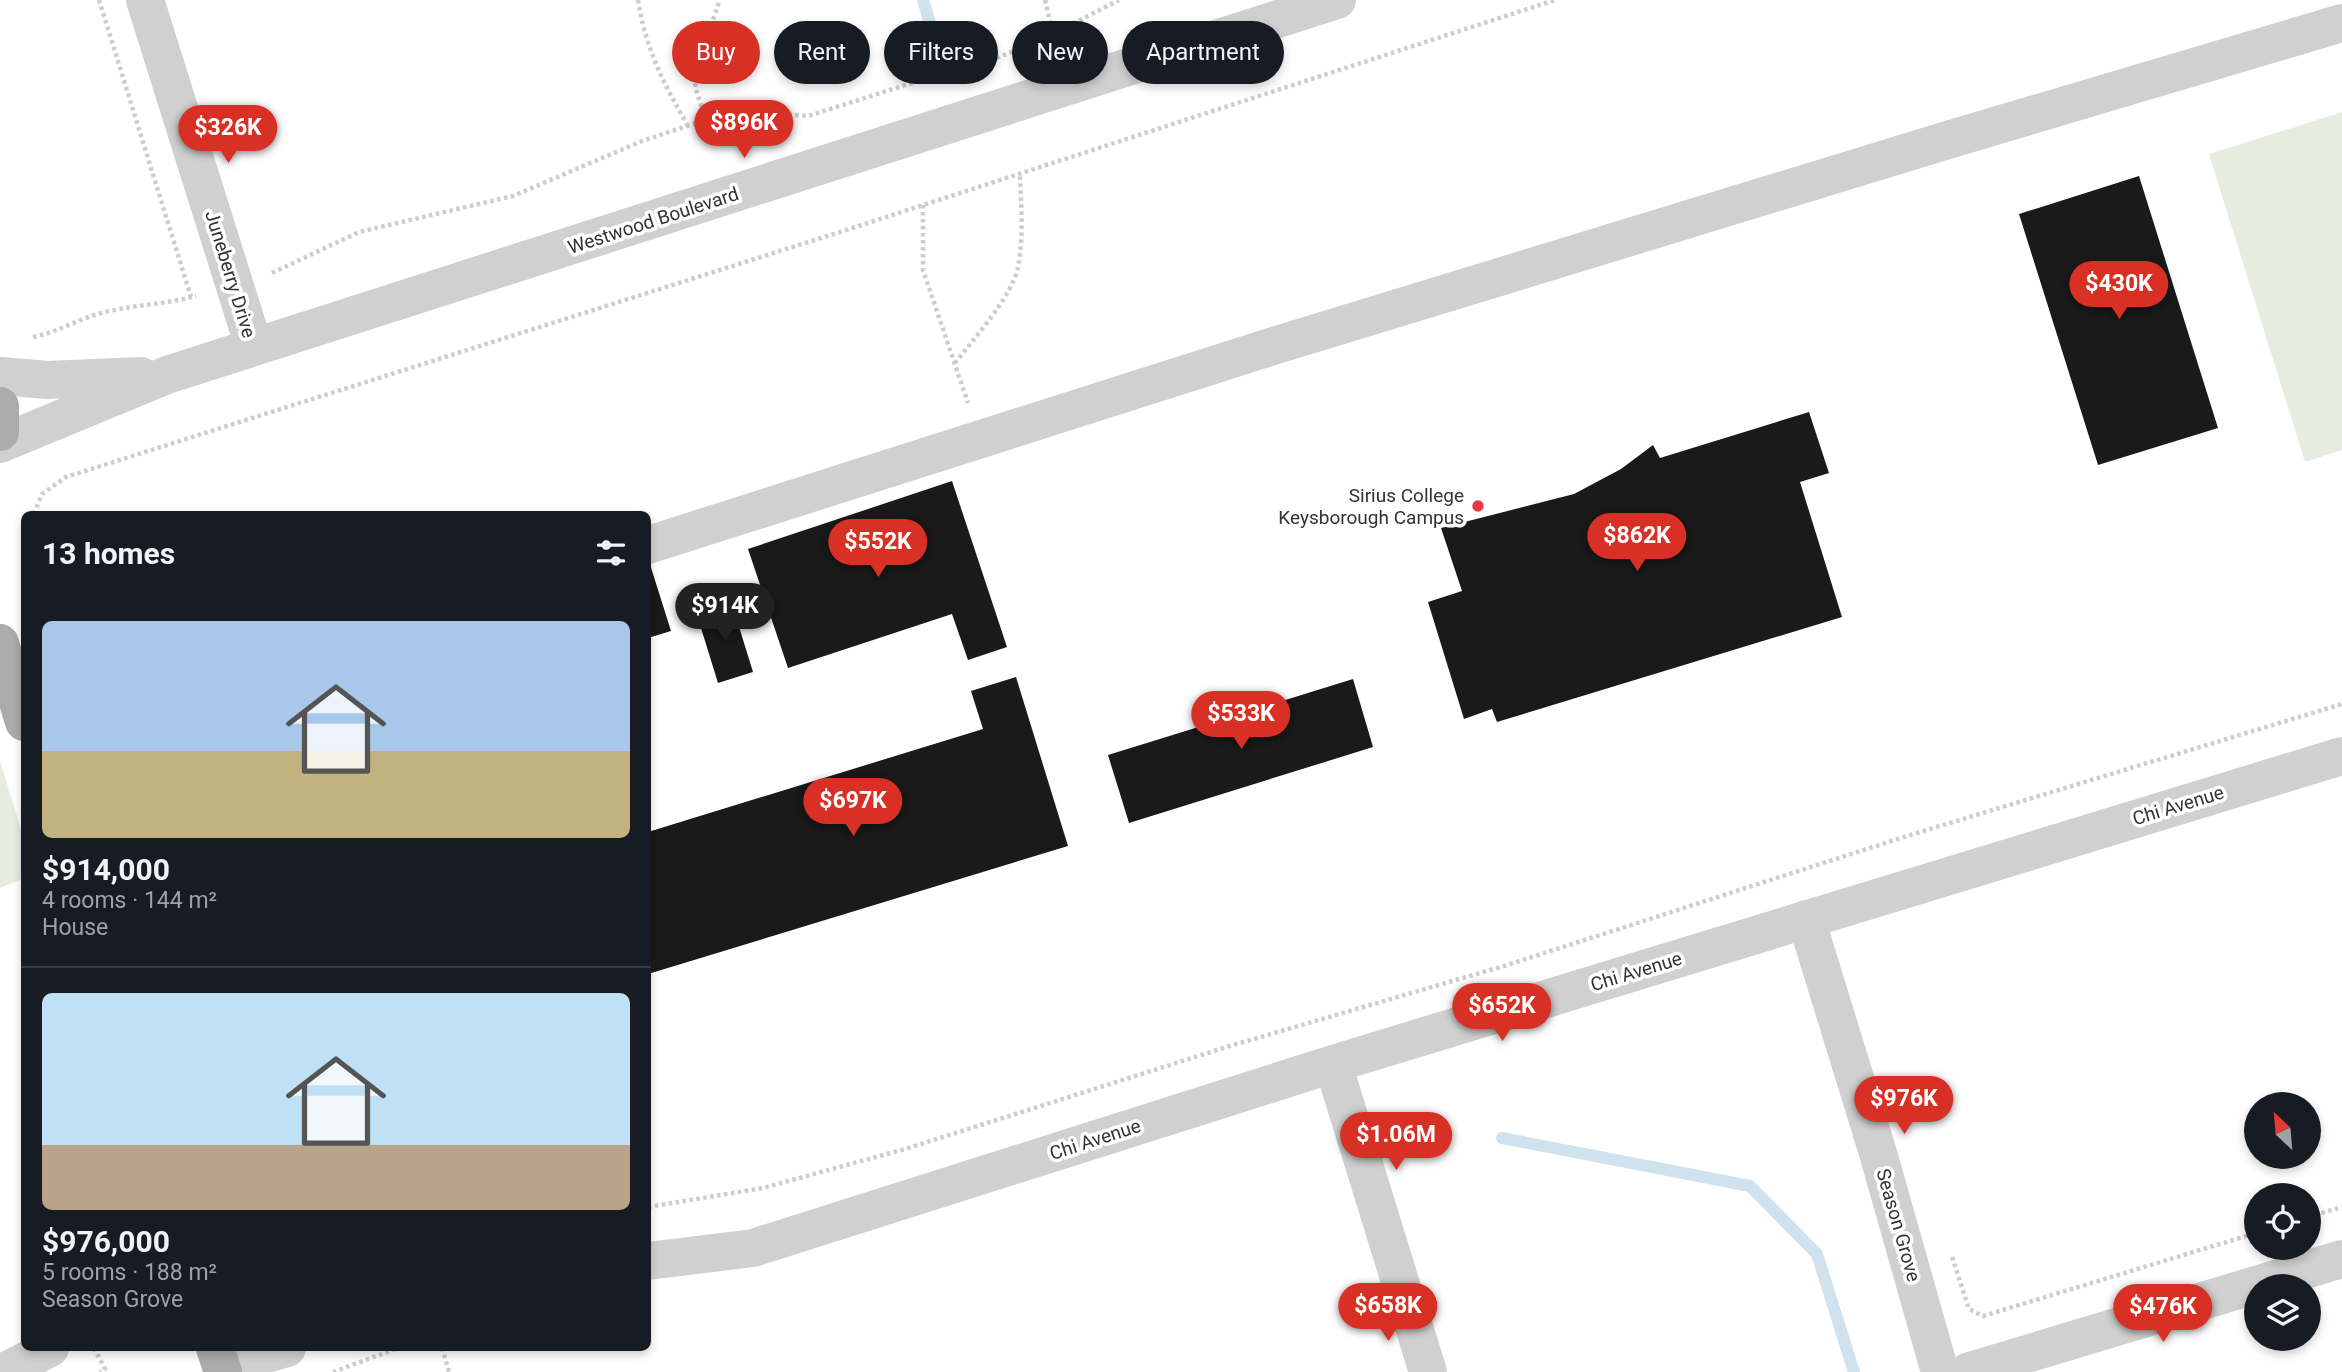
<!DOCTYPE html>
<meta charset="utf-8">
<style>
body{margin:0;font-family:Roboto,sans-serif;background:#242831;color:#f1f3f6;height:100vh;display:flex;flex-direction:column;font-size:26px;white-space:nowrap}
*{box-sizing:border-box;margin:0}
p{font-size:23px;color:#9ea1a6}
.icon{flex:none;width:38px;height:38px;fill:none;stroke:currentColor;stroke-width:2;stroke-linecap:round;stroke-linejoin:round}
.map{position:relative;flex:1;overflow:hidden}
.side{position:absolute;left:21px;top:511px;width:630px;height:840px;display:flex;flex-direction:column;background:#171b24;border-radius:10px;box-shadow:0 4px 10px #0003}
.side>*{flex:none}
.guide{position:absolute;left:672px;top:21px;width:665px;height:63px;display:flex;gap:14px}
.needle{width:46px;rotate:334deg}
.tools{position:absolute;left:2244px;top:1092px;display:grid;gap:14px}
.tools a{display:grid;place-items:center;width:77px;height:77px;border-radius:50%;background:#171b24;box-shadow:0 4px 10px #0003;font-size:35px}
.price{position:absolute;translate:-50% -60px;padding:0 16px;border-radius:24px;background:#d93025;color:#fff;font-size:23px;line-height:46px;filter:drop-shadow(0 2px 4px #0008)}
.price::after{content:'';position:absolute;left:50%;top:42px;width:21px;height:16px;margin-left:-10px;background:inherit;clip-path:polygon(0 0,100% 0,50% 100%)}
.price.selected{background:#222;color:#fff}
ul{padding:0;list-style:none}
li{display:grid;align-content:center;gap:14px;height:371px;padding:0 21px}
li+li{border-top:2px solid #363941}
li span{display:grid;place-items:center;height:217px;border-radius:10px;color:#555}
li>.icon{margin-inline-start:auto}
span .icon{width:126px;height:126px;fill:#fffc;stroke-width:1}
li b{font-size:30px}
h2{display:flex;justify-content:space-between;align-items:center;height:84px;padding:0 21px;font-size:30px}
.chip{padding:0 24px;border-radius:32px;background:#171b24;box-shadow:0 4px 10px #0003;font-size:24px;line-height:63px}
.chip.selected{background:#d93025;color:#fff}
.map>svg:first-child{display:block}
.green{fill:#e6ecdf}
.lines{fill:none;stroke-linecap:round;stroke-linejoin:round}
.stream{stroke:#cfe2ee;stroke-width:12}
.building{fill:#1a1a1a}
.path{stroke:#cdcdcd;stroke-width:4.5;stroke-dasharray:3.5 3.5;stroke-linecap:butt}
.minor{stroke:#d0d0d0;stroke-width:38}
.major{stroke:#ababab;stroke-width:38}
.poi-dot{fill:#e63946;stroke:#fff;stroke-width:2.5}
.labels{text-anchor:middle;stroke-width:7;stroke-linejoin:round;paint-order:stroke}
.street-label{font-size:19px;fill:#333;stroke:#fff}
.poi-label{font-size:19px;fill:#333;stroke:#fff;text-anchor:end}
</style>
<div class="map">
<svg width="2342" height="1372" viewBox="0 0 2342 1372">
<rect width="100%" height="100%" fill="#fff"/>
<path class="green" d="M2342 112V450L2305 462 2209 154Z
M0 761 24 839V878L0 888Z"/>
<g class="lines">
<path class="stream" d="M923 0 943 66
M1502 1138 1750 1186 1817 1254 1854 1372"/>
</g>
<path class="building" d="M2139 176 2218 428 2098 465 2019 214Z
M1809 412 1829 473 1800 482 1842 617 1497 722 1492 709 1464 719 1428 602 1462 591 1441 528 1574 494 1621 469 1653 445 1660 458Z
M952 481 1007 647 968 660 952 614 788 668 748 549Z
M648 558 671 631 648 638Z
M732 604 753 672 718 683 697 615Z
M1016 677 1068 846 648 974V832L983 729 971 691Z
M1353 679 1373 747 1129 823 1108 755Z"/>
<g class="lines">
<path class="path" d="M99 0 191 297
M638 0C645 47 664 85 688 126
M1045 0 1053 34
M706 120 695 87 700 56 720 0
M923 205V270L968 403
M272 273 359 232 513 196 642 141 735 110 808 116 937 75 983 63 1035 43 1119 0
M33 337C59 332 79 318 105 312 135 305 166 304 196 296
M955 363C974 338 1012 297 1018 267 1024 236 1021 205 1020 174
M34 514 42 494 66 477 840 232 1555 0
M24 536V541
M648 1207 763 1188 905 1149 1233 1045 1504 966 1907 836 2342 704
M2308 1217 2342 1207
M1952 1257 1969 1309 1983 1316 2256 1233
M94 1348 105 1369 100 1372
M442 1348 449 1372
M333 1372 398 1348"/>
<path class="minor" d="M145 0 254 347
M0 376 47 380 141 376
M0 444 167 375 1337 0
M648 545 1270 347 1951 139 2342 23
M1806 919 1878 1153 1940 1372
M1333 1064 1428 1372
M648 1261 753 1248 1333 1064 2342 756
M222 1367 287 1348
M4 1372 50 1348
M1967 1372 2342 1259"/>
<path class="major" d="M0 406V432
M0 643 24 722
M215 1348 223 1372"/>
</g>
<circle class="poi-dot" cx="1478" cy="506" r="7"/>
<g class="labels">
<g class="street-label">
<text transform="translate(653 220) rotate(-18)" y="7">Westwood Boulevard</text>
<text transform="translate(231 274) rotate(73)" y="7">Juneberry Drive</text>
<text transform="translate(2178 805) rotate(-17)" y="7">Chi Avenue</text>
<text transform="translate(1636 971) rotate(-17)" y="7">Chi Avenue</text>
<text transform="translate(1095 1139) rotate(-18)" y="7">Chi Avenue</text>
<text transform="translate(1899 1225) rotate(74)" y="7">Season Grove</text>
</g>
<g class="poi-label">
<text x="1464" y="502">Sirius College<tspan x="1464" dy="22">Keysborough Campus</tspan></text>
</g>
</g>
</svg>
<div class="tools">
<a><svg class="needle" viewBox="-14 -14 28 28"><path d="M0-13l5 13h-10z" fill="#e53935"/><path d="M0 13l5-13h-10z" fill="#9ea1a6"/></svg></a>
<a><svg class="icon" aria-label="locate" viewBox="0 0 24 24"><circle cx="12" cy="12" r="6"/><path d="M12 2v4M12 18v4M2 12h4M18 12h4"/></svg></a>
<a><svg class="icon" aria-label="layers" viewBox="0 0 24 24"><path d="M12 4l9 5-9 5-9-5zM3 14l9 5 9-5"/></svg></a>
</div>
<b class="price" style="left:744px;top:160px">$896K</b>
<b class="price" style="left:228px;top:165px">$326K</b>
<b class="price" style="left:2119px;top:321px">$430K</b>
<b class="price" style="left:1637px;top:573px">$862K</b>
<b class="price" style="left:878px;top:579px">$552K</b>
<b class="price selected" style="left:725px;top:643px">$914K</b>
<b class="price" style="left:1241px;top:751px">$533K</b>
<b class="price" style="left:853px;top:838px">$697K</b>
<b class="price" style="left:1502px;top:1043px">$652K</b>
<b class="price" style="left:1904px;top:1136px">$976K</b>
<b class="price" style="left:1396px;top:1172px">$1.06M</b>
<b class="price" style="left:1388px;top:1343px">$658K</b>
<b class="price" style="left:2163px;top:1344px">$476K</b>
<div class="guide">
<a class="chip selected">Buy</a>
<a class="chip">Rent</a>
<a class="chip">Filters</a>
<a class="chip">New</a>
<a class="chip">Apartment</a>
</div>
<section class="side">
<h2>13 homes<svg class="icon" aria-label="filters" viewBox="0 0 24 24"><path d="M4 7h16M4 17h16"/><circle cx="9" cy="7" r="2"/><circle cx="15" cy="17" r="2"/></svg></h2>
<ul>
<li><span style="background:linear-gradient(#a9c7e8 60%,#c2b280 0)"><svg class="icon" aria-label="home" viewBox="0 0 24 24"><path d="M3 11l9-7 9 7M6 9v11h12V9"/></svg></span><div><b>$914,000</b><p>4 rooms · 144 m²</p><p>House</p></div></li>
<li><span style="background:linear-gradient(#bfe0f5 70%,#b9a48a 0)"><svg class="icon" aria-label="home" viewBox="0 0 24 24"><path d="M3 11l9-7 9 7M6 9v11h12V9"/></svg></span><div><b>$976,000</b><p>5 rooms · 188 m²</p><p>Season Grove</p></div></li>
</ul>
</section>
</div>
